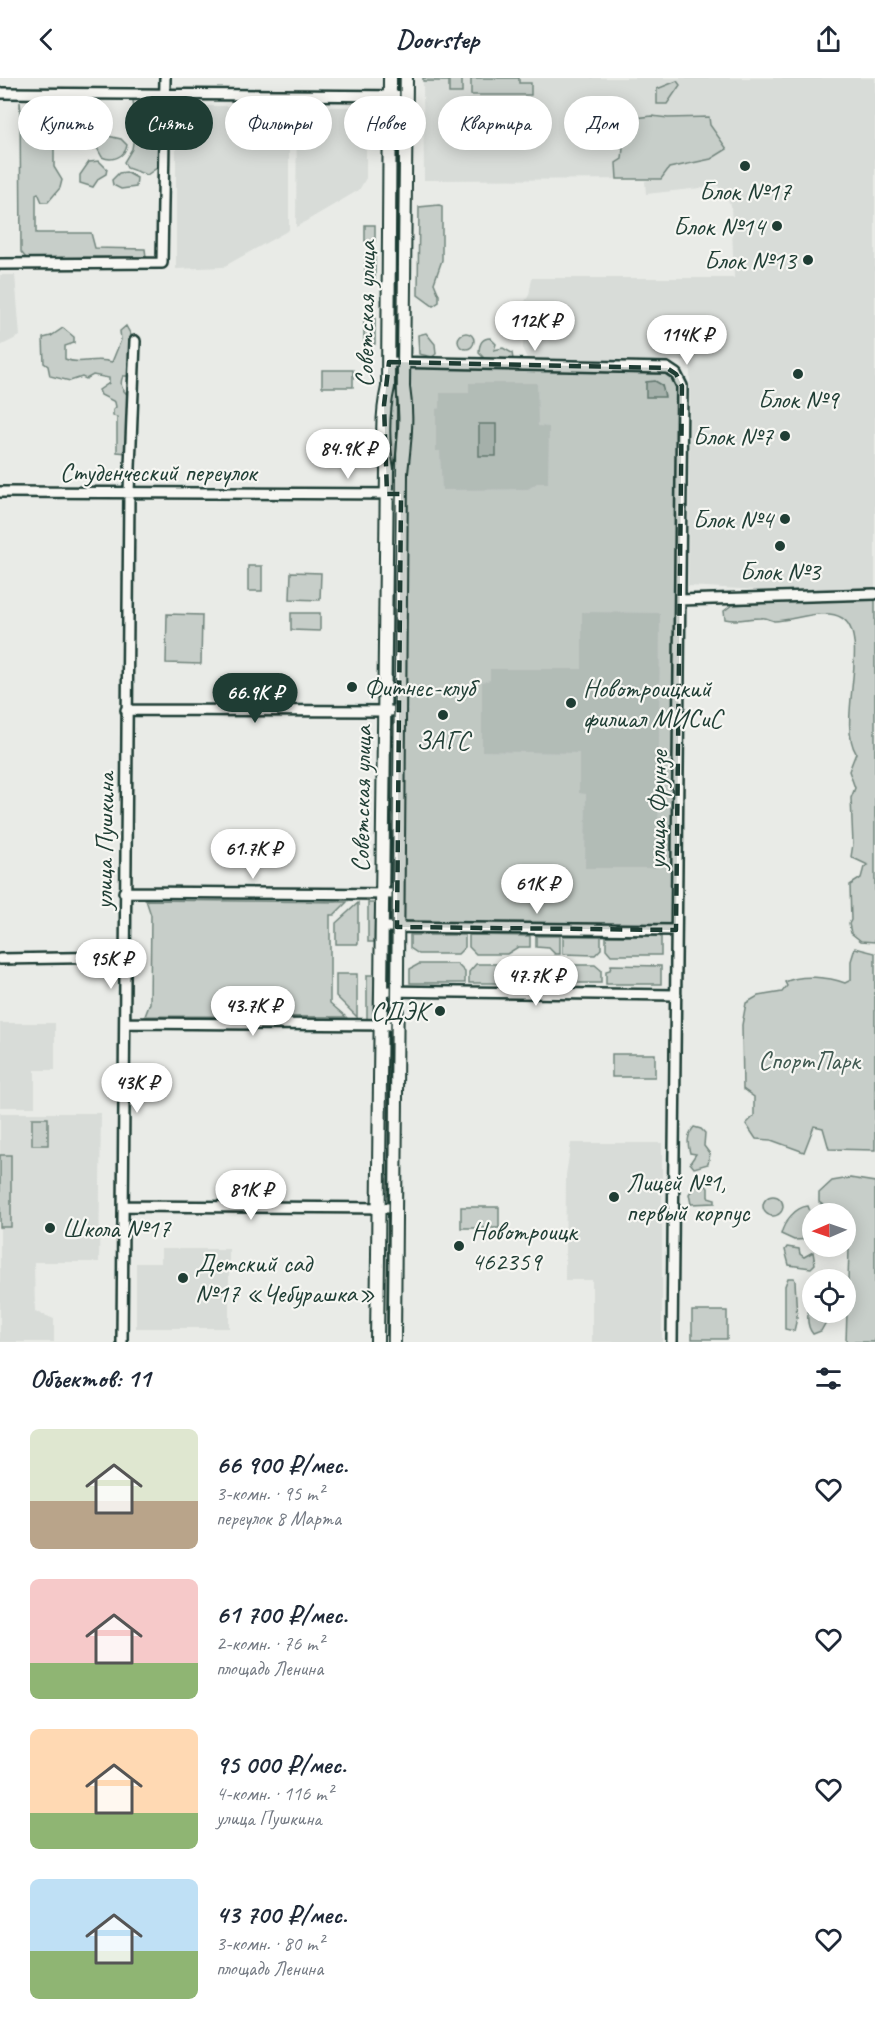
<!DOCTYPE html>
<html lang="ru">
<meta charset="utf-8">
<style>
body{margin:0;font-family:Caveat,sans-serif;background:#f6f6f7;color:#1f2937;height:100vh;display:flex;flex-direction:column;font-size:22px;white-space:nowrap}
*{box-sizing:border-box;margin:0}
p{font-size:20px;color:#747a83}
.icon{flex:none;width:33px;height:33px;fill:none;stroke:currentColor;stroke-width:2;stroke-linecap:round;stroke-linejoin:round}
.map{position:relative;height:1264px;overflow:hidden}
.details{display:flex;flex-direction:column;background:#fff;flex:1}
.details>*{flex:none}
.banner{position:absolute;left:18px;top:18px;width:840px;height:54px;display:flex;gap:12px}
.needle{width:39px;rotate:268deg}
.tools{position:absolute;left:802px;top:1125px;display:grid;gap:12px}
.tools a{display:grid;place-items:center;width:54px;height:54px;border-radius:50%;background:#fff;box-shadow:0 3px 15px #0003;font-size:30px}
.price{position:absolute;translate:-50% -51px;padding:0 14px;border-radius:21px;background:#fff;color:#222;font-size:20px;line-height:39px;filter:drop-shadow(0 2px 3px #0008)}
.price::after{content:'';position:absolute;left:50%;top:36px;width:18px;height:14px;margin-left:-9px;background:inherit;clip-path:polygon(0 0,100% 0,50% 100%)}
.price.current{background:#1f3d34;color:#fff}
ul{padding:0;list-style:none}
li{display:flex;align-items:center;gap:18px;height:150px;padding:0 30px}
li span{display:grid;place-items:center;flex:none;width:168px;height:120px;border-radius:9px;color:#555}
li>.icon{margin-inline-start:auto}
span .icon{width:72px;height:72px;fill:#fffc;stroke-width:1}
li b{font-size:26px}
h2{display:flex;justify-content:space-between;align-items:center;height:72px;padding:0 30px;font-size:26px}
.tag{padding:0 21px;border-radius:27px;background:#fff;box-shadow:0 3px 15px #0003;font-size:21px;line-height:54px}
.tag.current{background:#1f3d34;color:#fff}
header{display:flex;justify-content:space-between;align-items:center;height:78px;padding:0 30px;background:#fff;font-size:27px;font-weight:800}
.map>svg:first-child{display:block}
.built{fill:#d8dcd8}
.green{fill:#c7cec9;stroke:#73867e;stroke-width:1.5}
.lines{fill:none;stroke-linecap:round;stroke-linejoin:round}
.minor-casing{stroke:#1f3d34;stroke-width:14}
.major-casing{stroke:#1f3d34;stroke-width:16}
.minor{stroke:#f6f6f2;stroke-width:9}
.major{stroke:#f6f6f2;stroke-width:12}
.tram{stroke:#1f3d34;stroke-width:1.5}
.marked{fill:#1f3d34;fill-opacity:0.2;stroke:#1f3d34;stroke-width:4.5;stroke-dasharray:12 8;stroke-linejoin:round}
.poi-dot{fill:#1f3d34;stroke:#f6f6f2;stroke-width:2}
.labels{text-anchor:middle;stroke-width:4.5;stroke-linejoin:round;paint-order:stroke}
.poi-label{font-size:26px;fill:#1f3d34;stroke:#f6f6f2;text-anchor:start}
.street-label{font-size:26px;fill:#1f3d34;stroke:#f6f6f2}
.park-label{font-size:26px;fill:#415a52;stroke:#f6f6f2}
</style>
<header><svg class="icon" aria-label="back" viewBox="0 0 24 24"><path d="M15 5l-7 7 7 7"/></svg>Doorstep<svg class="icon" aria-label="share" viewBox="0 0 24 24"><path d="M12 15V3M7 8l5-5 5 5M5 13v7h14v-7"/></svg></header>
<div class="map">
<svg width="875" height="1264" viewBox="0 0 875 1264">
<rect width="100%" height="100%" fill="#e9ebe7"/>
<filter id="ink" filterUnits="userSpaceOnUse"><feTurbulence type="fractalNoise" baseFrequency=".0167" numOctaves="2"/><feDisplacementMap in="SourceGraphic" scale="12" xChannelSelector="R" yChannelSelector="G"/><feConvolveMatrix kernelMatrix="1 2 1 2 8 2 1 2 1" color-interpolation-filters="sRGB"/></filter>
<g filter="url(#ink)">
<path class="built" d="M423 0H875V512L794 514 688 508 690 283 528 282 523 272V226L529 217 532 200H734L731 127 718 108 646 116 645 103 655 101 424 102Z
M176 28H289V152L223 189 176 191Z
M297 29H366V100L359 112 296 149Z
M0 197H15L20 258 0 268Z
M469 305H537L538 348 549 349 548 405H537L528 411 442 412 440 373H436V331L440 330V315H469Z
M582 534 660 535 658 790H585L586 716 579 715V675L482 673V604L490 602V591H582Z
M0 945H55V992H35V1029H0Z
M0 1035H101L99 1184H34L35 1233 54 1241V1264H0Z
M571 1065H662V1264H592V1202H565L566 1097Z
M161 1171H229V1250H136V1185H161Z"/>
<path class="green" d="M423 0H462V15H449V3H423Z
M471 0H519V5H531V17H471Z
M677 3 680 7 667 26H657V11Z
M140 19 158 35V89L147 97 127 90 124 84 132 71 136 48 133 23Z
M20 24 23 58 27 62 38 57 46 59 54 71V89L62 102 60 110 48 124H42L38 115 36 116V155H91L95 170 145 171 146 179 26 180 21 174Z
M652 38 668 40 709 39 710 47 727 71 711 81 669 90 661 101H617L616 85 622 81 623 70 619 58 630 52 635 40Z
M108 58 121 61 127 67C125 79 112 84 102 79L96 68Z
M99 83 107 91 106 96 99 100 93 109 80 105V97L89 84Z
M126 94 137 100 136 109 121 111 113 107 112 102 119 95Z
M439 127 442 128V182L434 205 439 217V224L433 228 418 217 419 129Z
M365 147H375V163H365Z
M365 175H375V202H365Z
M364 239H375V266H364Z
M126 248 131 257 130 298H123C119 307 122 312 129 318L127 375 117 374V339L113 338V332L116 329 115 324 101 317 99 312 109 305V300L93 297 86 301 82 299 70 303 50 298 48 288 44 285 43 260 51 258 63 250 74 259V265L65 268V281C83 288 94 278 112 284L121 262 120 253Z
M426 255 435 266 436 276 432 279 419 276 418 257Z
M458 263a8 8 0 1 1 16 0a8 8 0 1 1-16 0Z
M490 260 496 266 494 272 503 270 512 275 513 281 484 280 479 275C479 267 481 260 490 260Z
M322 292H353V309H322Z
M655 303 662 307 665 319H646V304Z
M479 346H496V378H479Z
M351 352H357V375H351Z
M248 488H262V513H248Z
M291 494 321 495 320 522 290 521Z
M832 521 875 522V864L861 863 851 855 849 846 851 842 850 807 861 800 864 789 868 787 851 779 853 766 851 720 855 710 849 693 856 675C836 644 872 558 842 540 824 529 794 543 774 543 770 542 766 539 761 540 748 540 738 544 725 541L724 533 732 527Z
M291 535H320V553L291 552Z
M167 536 202 537 201 586 166 585Z
M146 822 347 824 334 837H330V925L346 939 145 938 150 925 151 837Z
M358 825V866H336V845Z
M368 825H375L374 864H368Z
M410 857H465V869L458 876H419L410 870Z
M469 857 530 858V869H518L507 876H476L469 869Z
M536 858H560V876H555L549 870 536 869Z
M563 858H601V871L595 877 563 876Z
M606 858H661V877H611L606 871Z
M855 870 875 875V1072L829 1071 823 1050 814 1048 804 1074 771 1062 756 1061 746 1046 754 1038V1019L743 1011 742 947 746 925 758 918 782 914 787 908 785 904C801 896 829 899 845 905L851 902V883Z
M419 886H457L465 894V905H410V891Z
M476 886H508L518 893H530L529 905H469V894Z
M555 887H560V905H536V893H548Z
M563 887H595L601 892V905H563Z
M611 887 661 888V906H606V893L610 892Z
M336 896H357V939L336 918Z
M367 897H374L373 941H367Z
M612 976H655V999H612Z
M32 1040H48V1067H32Z
M694 1049 701 1051 705 1055 704 1068 710 1076 708 1086 694 1090 690 1085 696 1076 690 1075C687 1065 687 1057 694 1049Z
M0 1077H11V1149H0Z
M850 1100 875 1104V1264H846L849 1171 845 1169 846 1136 831 1135 830 1132 819 1124V1115L832 1103Z
M703 1104 708 1110V1119L715 1121V1125L691 1126 689 1116 695 1108Z
M763 1128a10 10 0 1 1 20 0a10 10 0 1 1-20 0Z
M808 1128 813 1141V1161L794 1162 781 1156C784 1144 795 1129 808 1128Z
M461 1129H499V1150H461Z
M787 1169 799 1171 800 1176 804 1179 813 1174 815 1186 811 1190 789 1187 785 1172Z
M788 1200H794L795 1203 797 1240 794 1253 785 1251V1208Z
M813 1223V1234L831 1235 821 1253 813 1256C806 1248 806 1231 813 1223Z
M692 1233H727V1261H692Z"/>
<g class="lines">
<defs>
<path id="minor" d="M0 15 406 18
M0 186 162 185 165 0
M389 284 667 290 676 296 682 308 672 1264
M0 414 401 416
M680 522 875 516
M126 632 391 633
M124 814 398 816
M382 849 676 852
M0 881 124 879
M381 913 676 917
M125 945 397 947
M123 1128 395 1130
M122 1264 129 414 135 263"/>
<path id="major" d="M377 1264 387 391C382 364 382 335 388 309L390 0
M394 1264 401 395C404 365 408 340 403 309L406 0"/>
</defs>
<use href="#minor" class="minor-casing"/>
<use href="#major" class="major-casing"/>
<use href="#minor" class="minor"/>
<use href="#major" class="major"/>
<path class="tram" d="M388 1264 400 0"/>
</g>
</g>
<path class="marked" d="M389 284 667 290 676 296 682 308 676 852 397 849 401 416H387L384 327Z"/>
<g class="poi-dot">
<circle cx="745" cy="88" r="6"/>
<circle cx="777" cy="148" r="6"/>
<circle cx="808" cy="182" r="6"/>
<circle cx="798" cy="296" r="6"/>
<circle cx="785" cy="358" r="6"/>
<circle cx="785" cy="441" r="6"/>
<circle cx="780" cy="468" r="6"/>
<circle cx="352" cy="609" r="6"/>
<circle cx="571" cy="625" r="6"/>
<circle cx="443" cy="637" r="6"/>
<circle cx="440" cy="933" r="6"/>
<circle cx="614" cy="1119" r="6"/>
<circle cx="50" cy="1150" r="6"/>
<circle cx="459" cy="1168" r="6"/>
<circle cx="183" cy="1200" r="6"/>
</g>
<g class="labels">
<g class="poi-label">
<text x="745" y="122" text-anchor="middle">Блок №17</text>
<text x="765" y="157" text-anchor="end">Блок №14</text>
<text x="796" y="191" text-anchor="end">Блок №13</text>
<text x="798" y="330" text-anchor="middle">Блок №9</text>
<text x="773" y="367" text-anchor="end">Блок №7</text>
<text x="773" y="450" text-anchor="end">Блок №4</text>
<text x="780" y="502" text-anchor="middle">Блок №3</text>
<text x="364" y="618">Фитнес-клуб</text>
<text x="583" y="619">Новотроицкий<tspan x="583" dy="30">филиал МИСиС</tspan></text>
<text x="443" y="671" text-anchor="middle">ЗАГС</text>
<text x="428" y="942" text-anchor="end">СДЭК</text>
<text x="626" y="1113">Лицей №1,<tspan x="626" dy="30">первый корпус</tspan></text>
<text x="62" y="1159">Школа №17</text>
<text x="471" y="1162">Новотроицк<tspan x="471" dy="30">462359</tspan></text>
<text x="195" y="1194">Детский сад<tspan x="195" dy="30">№17 «Чебурашка»</tspan></text>
</g>
<g class="street-label">
<text transform="translate(365 236) rotate(-89)" y="9">Советская улица</text>
<text x="158" y="403">Студенческий переулок</text>
<text transform="translate(361 721) rotate(-89)" y="9">Советская улица</text>
<text transform="translate(657 732) rotate(-89)" y="9">улица Фрунзе</text>
<text transform="translate(104 763) rotate(-89)" y="9">улица Пушкина</text>
</g>
<g class="park-label">
<text x="809" y="991">СпортПарк</text>
</g>
</g>
</svg>
<div class="tools">
<a><svg class="needle" viewBox="-14 -14 28 28"><path d="M0-13l5 13h-10z" fill="#e53935"/><path d="M0 13l5-13h-10z" fill="#747a83"/></svg></a>
<a><svg class="icon" aria-label="locate" viewBox="0 0 24 24"><circle cx="12" cy="12" r="6"/><path d="M12 2v4M12 18v4M2 12h4M18 12h4"/></svg></a>
</div>
<b class="price" style="left:535px;top:274px">112K ₽</b>
<b class="price" style="left:687px;top:288px">114K ₽</b>
<b class="price" style="left:348px;top:402px">84.9K ₽</b>
<b class="price current" style="left:255px;top:646px">66.9K ₽</b>
<b class="price" style="left:253px;top:802px">61.7K ₽</b>
<b class="price" style="left:537px;top:837px">61K ₽</b>
<b class="price" style="left:111px;top:912px">95K ₽</b>
<b class="price" style="left:536px;top:929px">47.7K ₽</b>
<b class="price" style="left:253px;top:959px">43.7K ₽</b>
<b class="price" style="left:137px;top:1036px">43K ₽</b>
<b class="price" style="left:251px;top:1143px">81K ₽</b>
<div class="banner">
<a class="tag">Купить</a>
<a class="tag current">Снять</a>
<a class="tag">Фильтры</a>
<a class="tag">Новое</a>
<a class="tag">Квартира</a>
<a class="tag">Дом</a>
</div>
</div>
<section class="details">
<h2>Объектов: 11<svg class="icon" aria-label="filters" viewBox="0 0 24 24"><path d="M4 7h16M4 17h16"/><circle cx="9" cy="7" r="2"/><circle cx="15" cy="17" r="2"/></svg></h2>
<ul>
<li><span style="background:linear-gradient(#dfe7d0 60%,#b9a48a 0)"><svg class="icon" aria-label="home" viewBox="0 0 24 24"><path d="M3 11l9-7 9 7M6 9v11h12V9"/></svg></span><div><b>66 900 ₽/мес.</b><p>3-комн. · 95 m²</p><p>переулок 8 Марта</p></div><svg class="icon" aria-label="heart" viewBox="0 0 24 24"><path d="M12 20l-8-8c-3-5 5-10 8-4 3-6 11-1 8 4z"/></svg></li>
<li><span style="background:linear-gradient(#f6c9c9 70%,#8fb573 0)"><svg class="icon" aria-label="home" viewBox="0 0 24 24"><path d="M3 11l9-7 9 7M6 9v11h12V9"/></svg></span><div><b>61 700 ₽/мес.</b><p>2-комн. · 76 m²</p><p>площадь Ленина</p></div><svg class="icon" aria-label="heart" viewBox="0 0 24 24"><path d="M12 20l-8-8c-3-5 5-10 8-4 3-6 11-1 8 4z"/></svg></li>
<li><span style="background:linear-gradient(#ffd9b3 70%,#8fb573 0)"><svg class="icon" aria-label="home" viewBox="0 0 24 24"><path d="M3 11l9-7 9 7M6 9v11h12V9"/></svg></span><div><b>95 000 ₽/мес.</b><p>4-комн. · 116 m²</p><p>улица Пушкина</p></div><svg class="icon" aria-label="heart" viewBox="0 0 24 24"><path d="M12 20l-8-8c-3-5 5-10 8-4 3-6 11-1 8 4z"/></svg></li>
<li><span style="background:linear-gradient(#bfe0f5 60%,#8fb573 0)"><svg class="icon" aria-label="home" viewBox="0 0 24 24"><path d="M3 11l9-7 9 7M6 9v11h12V9"/></svg></span><div><b>43 700 ₽/мес.</b><p>3-комн. · 80 m²</p><p>площадь Ленина</p></div><svg class="icon" aria-label="heart" viewBox="0 0 24 24"><path d="M12 20l-8-8c-3-5 5-10 8-4 3-6 11-1 8 4z"/></svg></li>
</ul>
</section>
